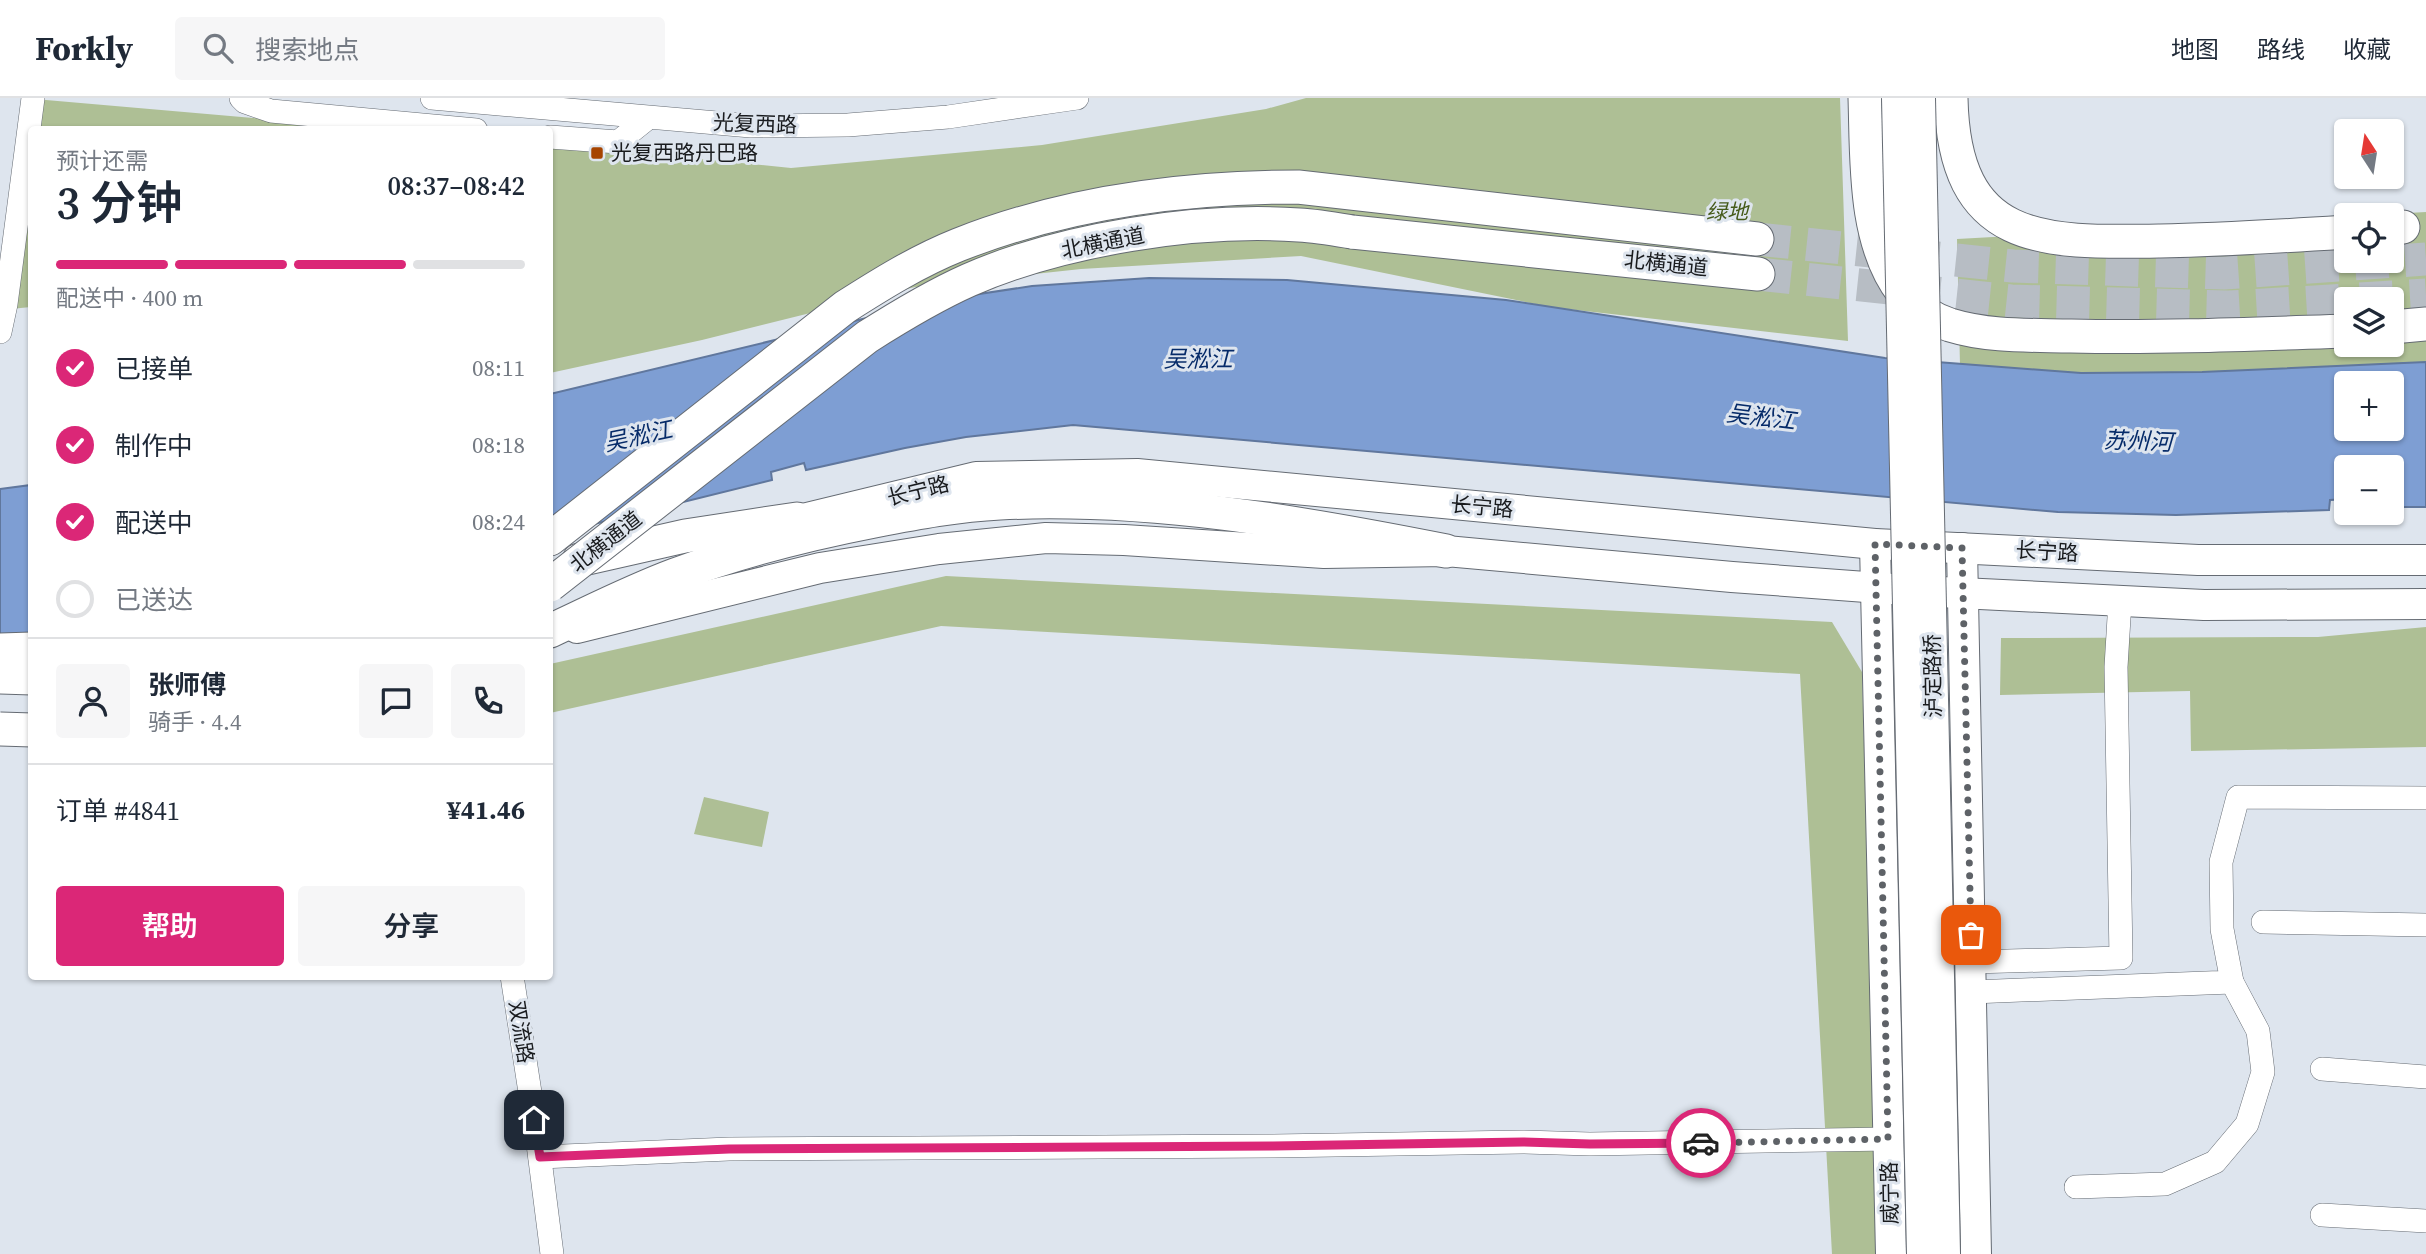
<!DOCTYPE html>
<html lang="zh">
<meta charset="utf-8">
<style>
:root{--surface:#fff;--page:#f6f6f7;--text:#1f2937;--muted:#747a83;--line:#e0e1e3;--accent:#db2777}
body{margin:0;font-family:"Source Serif 4","Noto Sans SC",serif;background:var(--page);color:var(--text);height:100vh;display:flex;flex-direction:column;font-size:26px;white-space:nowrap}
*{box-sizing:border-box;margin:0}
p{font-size:23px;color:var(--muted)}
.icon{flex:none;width:38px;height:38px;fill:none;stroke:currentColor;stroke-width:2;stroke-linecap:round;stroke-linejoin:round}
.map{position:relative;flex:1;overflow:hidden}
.drawer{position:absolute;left:28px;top:28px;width:525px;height:854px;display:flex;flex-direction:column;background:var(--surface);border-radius:7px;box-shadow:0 2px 5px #0004}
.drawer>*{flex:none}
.needle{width:46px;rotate:348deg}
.fabs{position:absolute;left:2334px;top:21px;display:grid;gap:14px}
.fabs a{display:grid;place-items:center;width:70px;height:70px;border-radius:7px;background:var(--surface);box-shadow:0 2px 5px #0004;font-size:35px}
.pin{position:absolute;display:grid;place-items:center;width:60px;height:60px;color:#fff;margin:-30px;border-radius:14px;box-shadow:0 4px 10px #0006}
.courier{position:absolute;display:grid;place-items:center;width:70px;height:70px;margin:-35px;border:5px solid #db2777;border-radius:50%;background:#fff;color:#222;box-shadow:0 2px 9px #0007}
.headline em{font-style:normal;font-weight:600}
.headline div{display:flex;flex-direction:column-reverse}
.headline{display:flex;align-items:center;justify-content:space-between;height:119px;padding:0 28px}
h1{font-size:46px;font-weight:600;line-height:52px}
.bar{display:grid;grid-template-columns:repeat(4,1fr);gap:10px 7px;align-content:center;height:84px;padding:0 28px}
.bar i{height:9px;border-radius:5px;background:var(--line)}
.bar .selected{background:var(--accent)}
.bar p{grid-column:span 4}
.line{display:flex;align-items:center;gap:18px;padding:0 28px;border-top:2px solid var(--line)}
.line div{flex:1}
.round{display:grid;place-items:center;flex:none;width:74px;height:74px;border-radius:7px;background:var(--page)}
ol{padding:0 28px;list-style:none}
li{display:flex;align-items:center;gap:21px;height:77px}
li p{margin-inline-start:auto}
li .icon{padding:7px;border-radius:50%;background:var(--accent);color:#fff;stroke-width:4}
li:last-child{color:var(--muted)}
li i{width:38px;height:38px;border:4px solid var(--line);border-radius:50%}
.action{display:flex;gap:14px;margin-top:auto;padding:14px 28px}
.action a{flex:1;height:80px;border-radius:7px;background:var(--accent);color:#fff;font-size:28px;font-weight:600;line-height:80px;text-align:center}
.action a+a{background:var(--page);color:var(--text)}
header{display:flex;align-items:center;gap:42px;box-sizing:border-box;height:98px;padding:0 35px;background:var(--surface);border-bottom:2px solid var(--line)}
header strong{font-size:33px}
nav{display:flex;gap:38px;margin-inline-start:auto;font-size:24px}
.search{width:490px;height:63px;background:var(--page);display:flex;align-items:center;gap:18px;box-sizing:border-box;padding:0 24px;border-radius:7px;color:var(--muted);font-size:26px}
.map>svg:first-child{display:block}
.green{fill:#aebf95;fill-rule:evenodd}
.water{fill:#7e9ed3;stroke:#60779d;stroke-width:2;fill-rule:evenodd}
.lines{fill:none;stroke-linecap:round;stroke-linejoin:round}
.highway-tunnel{stroke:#b7bdc4;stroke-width:33;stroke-dasharray:33 17;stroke-linecap:butt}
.minor-casing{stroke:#656b73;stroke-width:24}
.major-casing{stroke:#656b73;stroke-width:32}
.highway-casing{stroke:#656b73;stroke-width:35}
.minor{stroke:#fff;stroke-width:23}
.major{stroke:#fff;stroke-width:30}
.highway{stroke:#fff;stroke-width:33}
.major-bridge-casing{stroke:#656b73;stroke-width:32;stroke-linecap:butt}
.highway-bridge-casing{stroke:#656b73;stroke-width:35;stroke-linecap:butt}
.major-bridge{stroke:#fff;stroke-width:30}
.highway-bridge{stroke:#fff;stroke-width:33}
.done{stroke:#5e6267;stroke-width:7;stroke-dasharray:0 12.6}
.route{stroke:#db2777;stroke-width:9}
.poi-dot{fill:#a64400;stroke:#dee5ee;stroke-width:2.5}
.labels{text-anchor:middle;stroke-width:6;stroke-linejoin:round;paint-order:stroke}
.street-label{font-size:21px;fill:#191b1e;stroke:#dee5ee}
.poi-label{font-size:21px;fill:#191b1e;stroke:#dee5ee;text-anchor:start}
.park-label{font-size:21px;font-style:italic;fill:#455a19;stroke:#dee5ee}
.water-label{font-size:23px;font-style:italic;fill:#062b69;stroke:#dee5ee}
</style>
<header>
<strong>Forkly</strong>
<div class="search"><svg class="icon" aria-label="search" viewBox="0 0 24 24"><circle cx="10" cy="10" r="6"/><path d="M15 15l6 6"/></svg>搜索地点</div>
<nav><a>地图</a><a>路线</a><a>收藏</a></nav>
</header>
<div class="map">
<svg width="2426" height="1156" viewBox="0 0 2426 1156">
<rect width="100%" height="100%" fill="#dee5ee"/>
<g class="green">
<path d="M 23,0 L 379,31 L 32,32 L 31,209 L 0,212 Z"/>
<path d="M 1306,0 L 1840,0 L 1848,243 L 1550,209 L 1301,158 L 1081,171 L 915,189 L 702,242 L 550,275 L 550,46 L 791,70 L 1042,47 L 1266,11 Z"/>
<path d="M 2426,114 L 2426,264 L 2202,274 L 2081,275 L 1960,267 L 1957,141 L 2347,119 L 2347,163 L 2392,163 L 2392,117 L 2371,117 ZM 2347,201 L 2392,201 L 2392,247 L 2347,247 Z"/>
<path d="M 946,478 L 1832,524 L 1862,574 L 1878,1156 L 1832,1156 L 1800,576 L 941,528 L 550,615 L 550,566 Z"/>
<path d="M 2426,529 L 2426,649 L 2191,653 L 2190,593 L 2000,597 L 2001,540 L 2318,539 Z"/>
<path d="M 704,699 L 769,714 L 762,749 L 694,736 Z"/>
</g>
<g class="water">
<path d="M 1149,180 L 1287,182 L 1506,202 L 1885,260 L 2081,275 L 2202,274 L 2426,264 L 2426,409 L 2392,409 L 2392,369 L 2347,369 L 2347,401 L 2330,402 L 2329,412 L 2176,417 L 2058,414 L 1073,327 L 966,339 L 905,350 L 806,372 L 804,365 L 771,374 L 772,382 L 550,437 L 550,296 L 946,201 L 1032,188 ZM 2347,285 L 2392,285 L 2392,331 L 2347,331 Z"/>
<path d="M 31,387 L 32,543 L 0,543 L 0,391 Z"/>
</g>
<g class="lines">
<g class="highway-tunnel">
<path d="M 1757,141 L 2013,168 L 2224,175 L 2426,161"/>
<path d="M 1758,176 L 2011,203 L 2229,209 L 2347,202"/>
<path d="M 2360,201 L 2426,197"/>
</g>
<defs>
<g id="minor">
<path d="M 241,0 L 245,4 L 271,13 L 476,32"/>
<path d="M 432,0 L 751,28 L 848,27 L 948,19 L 1077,0"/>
<path d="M 550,39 L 618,44 L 648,20"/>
<path d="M 0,234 L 6,206 L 33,0"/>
<path d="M 2263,824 L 2426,827"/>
<path d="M 1972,864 L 2121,860 L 2116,569 L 2120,503"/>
<path d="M 512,878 L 538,1046 L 552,1156"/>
<path d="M 1972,894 L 2232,884 L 2222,831 L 2221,764 L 2238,699 L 2426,700"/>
<path d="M 2322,971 L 2426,979"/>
<path d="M 540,1059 L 729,1051 L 1273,1048 L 1523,1044 L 1590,1046 L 1889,1041"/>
<path d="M 2076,1089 L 2165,1086 L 2215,1064 L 2247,1026 L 2263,974 L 2258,933 L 2232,884"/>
<path d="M 2322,1117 L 2426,1123"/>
</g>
<g id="major">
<path d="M 774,428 L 976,379 L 1137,376 L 1875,446 L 2198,462 L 2426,462"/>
<path d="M 1875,446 L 1891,1156"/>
<path d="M 1962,450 L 1976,1156"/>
<path d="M 577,530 L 820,470 L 939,451 L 1046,440 L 1124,442 L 1324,455 L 1446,453 L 1732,479 L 1920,493 L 2204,507 L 2426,506"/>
</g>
<g id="highway">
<path d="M 1865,0 C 1867,61 1863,144 1903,195 C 1915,210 1932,221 1950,227 C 1989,239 2031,237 2071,238 C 2163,240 2255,236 2347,233"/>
<path d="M 1951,0 C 1954,147 2041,145 2160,143 C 2222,142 2284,138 2347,134"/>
<path d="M 2392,130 L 2403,129"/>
<path d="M 1352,134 L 1758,176"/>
<path d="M 2392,229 L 2426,226"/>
<path d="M 550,441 L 845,209 C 881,186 918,163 958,147 C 1067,104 1182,89 1298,89 L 1757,141"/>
<path d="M 579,462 L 685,438 L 797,421"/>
<path d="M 550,533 C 591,514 632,493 675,477 C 740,453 807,436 874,423 C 916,415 958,407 1000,405 C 1150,398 1300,424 1446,453"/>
<path d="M 0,552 L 32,551"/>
<path d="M 0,579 L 32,580"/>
</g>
</defs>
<use href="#minor" class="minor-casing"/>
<use href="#major" class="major-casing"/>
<use href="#highway" class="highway-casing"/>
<use href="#minor" class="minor"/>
<use href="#major" class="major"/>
<use href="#highway" class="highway"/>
<defs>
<g id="major-bridge">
<path d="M 1897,0 L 1922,1156"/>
<path d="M 1920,0 L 1945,1156"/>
</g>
<g id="highway-bridge">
<path d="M 550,487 L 867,239 C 900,218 933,198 969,182 C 1063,141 1197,120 1299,127 C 1317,128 1334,131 1352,134"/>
<path d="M 0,631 L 32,632"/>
</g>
</defs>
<use href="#major-bridge" class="major-bridge-casing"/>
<use href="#highway-bridge" class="highway-bridge-casing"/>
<use href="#major-bridge" class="major-bridge"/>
<use href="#highway-bridge" class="highway-bridge"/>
</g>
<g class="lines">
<path class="done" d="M 1701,1045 L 1888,1041 L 1875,446 L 1962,450 L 1971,837"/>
<path class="route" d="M 534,1022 L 540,1059 L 729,1051 L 1273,1048 L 1523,1044 L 1590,1046 L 1701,1045"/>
</g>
<rect class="poi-dot" x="590" y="48" width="14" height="14" rx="3.5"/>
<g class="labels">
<g class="street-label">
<text transform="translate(755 26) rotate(2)" y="7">光复西路</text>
<text transform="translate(1103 145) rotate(-11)" y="7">北横通道</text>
<text transform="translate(1666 166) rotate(6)" y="7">北横通道</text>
<text transform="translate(918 393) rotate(-14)" y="7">长宁路</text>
<text transform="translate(1482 409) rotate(5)" y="7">长宁路</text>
<text transform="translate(606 444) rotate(-38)" y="7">北横通道</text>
<text transform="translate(2047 454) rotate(3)" y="7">长宁路</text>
<text transform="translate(1933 578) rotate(-91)" y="7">泸定路桥</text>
<text transform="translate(521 934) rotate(81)" y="7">双流路</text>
<text transform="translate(1890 1095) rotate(-91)" y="7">威宁路</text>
</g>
<g class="poi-label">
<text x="611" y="62">光复西路丹巴路</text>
</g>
<g class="park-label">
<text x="1727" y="121">绿地</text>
</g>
<g class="water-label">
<text x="1198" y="269">吴淞江</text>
<text transform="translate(1761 319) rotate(7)" y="8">吴淞江</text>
<text transform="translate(638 338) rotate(-12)" y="8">吴淞江</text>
<text transform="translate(2138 343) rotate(2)" y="8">苏州河</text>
</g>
</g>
</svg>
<div class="fabs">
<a><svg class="needle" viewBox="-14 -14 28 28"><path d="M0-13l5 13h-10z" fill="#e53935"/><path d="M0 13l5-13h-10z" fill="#747a83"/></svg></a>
<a><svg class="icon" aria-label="locate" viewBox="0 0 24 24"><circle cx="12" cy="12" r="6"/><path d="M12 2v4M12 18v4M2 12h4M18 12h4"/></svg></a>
<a><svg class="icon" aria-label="layers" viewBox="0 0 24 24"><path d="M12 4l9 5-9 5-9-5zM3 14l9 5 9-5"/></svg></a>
<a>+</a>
<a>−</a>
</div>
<div class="pin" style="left:1971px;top:837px;background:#ea580c"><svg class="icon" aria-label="bag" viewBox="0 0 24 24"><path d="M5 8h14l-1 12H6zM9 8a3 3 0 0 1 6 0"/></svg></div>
<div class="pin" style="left:534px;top:1022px;background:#1f2937"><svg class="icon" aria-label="home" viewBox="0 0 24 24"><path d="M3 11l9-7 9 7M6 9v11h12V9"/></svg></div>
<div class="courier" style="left:1701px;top:1045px"><svg class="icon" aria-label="car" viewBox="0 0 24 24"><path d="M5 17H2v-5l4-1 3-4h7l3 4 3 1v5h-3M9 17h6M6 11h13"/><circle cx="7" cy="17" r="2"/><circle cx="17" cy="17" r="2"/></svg></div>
<section class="drawer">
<div class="headline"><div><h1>3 分钟</h1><p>预计还需</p></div><em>08:37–08:42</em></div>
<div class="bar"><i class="selected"></i><i class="selected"></i><i class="selected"></i><i></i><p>配送中 · 400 m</p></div>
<ol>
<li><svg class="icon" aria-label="check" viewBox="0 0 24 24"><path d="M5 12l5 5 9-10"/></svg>已接单<p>08:11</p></li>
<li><svg class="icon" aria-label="check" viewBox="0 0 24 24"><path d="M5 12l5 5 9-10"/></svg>制作中<p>08:18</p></li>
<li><svg class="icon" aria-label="check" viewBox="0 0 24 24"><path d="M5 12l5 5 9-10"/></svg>配送中<p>08:24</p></li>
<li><i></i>已送达</li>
</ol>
<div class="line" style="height:126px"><a class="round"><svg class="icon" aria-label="person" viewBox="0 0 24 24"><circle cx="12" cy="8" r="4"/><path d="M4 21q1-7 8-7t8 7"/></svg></a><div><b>张师傅</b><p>骑手 · 4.4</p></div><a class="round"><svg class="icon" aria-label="chat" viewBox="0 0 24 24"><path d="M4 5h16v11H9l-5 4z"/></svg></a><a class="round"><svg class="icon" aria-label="phone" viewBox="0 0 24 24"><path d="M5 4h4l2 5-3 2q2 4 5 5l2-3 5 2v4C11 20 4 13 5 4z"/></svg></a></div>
<div class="line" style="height:91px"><div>订单 #4841</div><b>¥41.46</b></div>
<div class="action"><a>帮助</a><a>分享</a></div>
</section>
</div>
